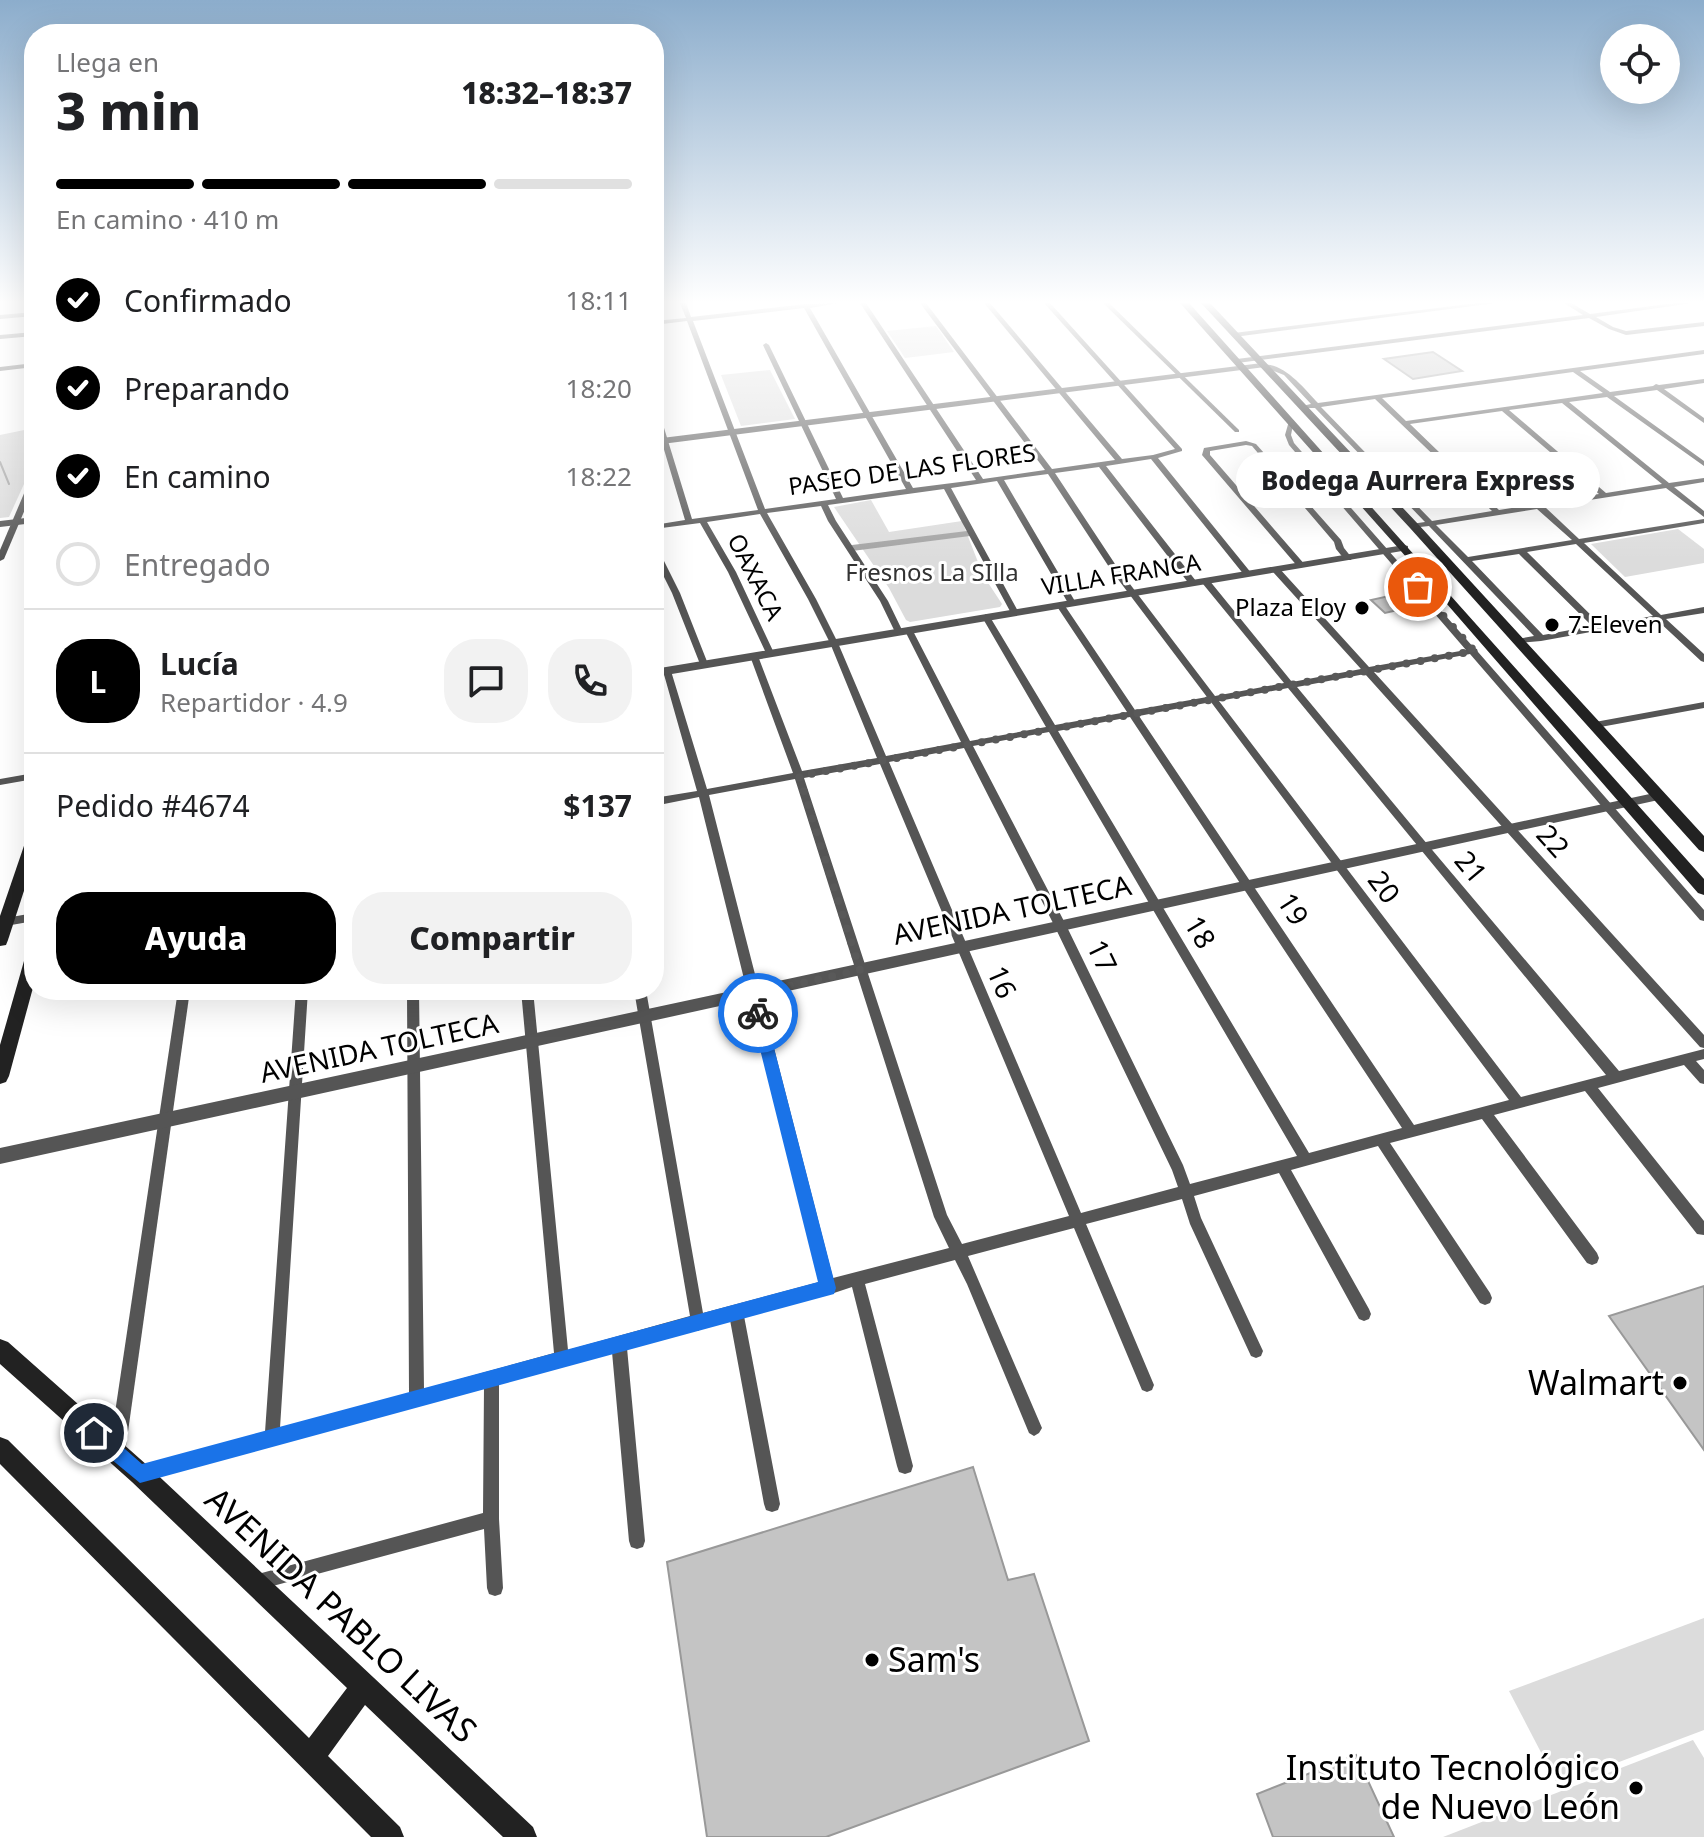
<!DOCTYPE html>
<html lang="es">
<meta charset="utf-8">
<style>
:root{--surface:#fff;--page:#f2f2f2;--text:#202124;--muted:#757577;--line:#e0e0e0;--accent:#000}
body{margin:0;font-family:"Noto Sans",sans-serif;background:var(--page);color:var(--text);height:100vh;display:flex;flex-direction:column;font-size:30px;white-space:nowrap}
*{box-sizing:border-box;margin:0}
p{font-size:26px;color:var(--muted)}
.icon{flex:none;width:44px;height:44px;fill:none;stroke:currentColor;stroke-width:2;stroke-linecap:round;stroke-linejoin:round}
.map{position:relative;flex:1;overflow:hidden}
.panel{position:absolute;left:24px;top:24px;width:640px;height:976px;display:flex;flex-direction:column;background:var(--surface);border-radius:32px;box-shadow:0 8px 32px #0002}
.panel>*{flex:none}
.fabs{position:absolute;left:1600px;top:24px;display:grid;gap:16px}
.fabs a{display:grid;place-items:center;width:80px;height:80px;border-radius:50%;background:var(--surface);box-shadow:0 8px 32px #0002;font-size:40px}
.pin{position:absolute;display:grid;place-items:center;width:68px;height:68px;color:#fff;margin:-34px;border:4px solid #fff;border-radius:50%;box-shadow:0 2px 8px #0007}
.courier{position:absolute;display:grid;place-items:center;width:80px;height:80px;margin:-40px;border:6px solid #1a73e8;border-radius:50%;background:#fff;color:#222;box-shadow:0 2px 10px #0007}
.bubble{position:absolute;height:56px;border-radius:28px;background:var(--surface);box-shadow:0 8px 32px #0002;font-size:26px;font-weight:800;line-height:56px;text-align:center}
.summary em{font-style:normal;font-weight:800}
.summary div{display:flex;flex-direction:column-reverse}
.summary{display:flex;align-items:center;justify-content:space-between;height:136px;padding:0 32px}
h1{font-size:52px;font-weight:800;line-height:60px}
.bar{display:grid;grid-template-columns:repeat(4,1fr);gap:12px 8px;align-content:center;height:96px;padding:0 32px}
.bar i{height:10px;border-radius:6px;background:var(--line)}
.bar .selected{background:var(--accent)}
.bar p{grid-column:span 4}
.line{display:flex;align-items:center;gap:20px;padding:0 32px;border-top:2px solid var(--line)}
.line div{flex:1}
.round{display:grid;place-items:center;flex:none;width:84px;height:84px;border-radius:32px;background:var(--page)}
ol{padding:0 32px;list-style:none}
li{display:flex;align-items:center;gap:24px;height:88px}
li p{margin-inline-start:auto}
li .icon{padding:8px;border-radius:50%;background:var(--accent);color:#fff;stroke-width:4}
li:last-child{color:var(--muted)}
li i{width:44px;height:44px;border:4px solid var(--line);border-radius:50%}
.primary-button{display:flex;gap:16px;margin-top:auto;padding:16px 32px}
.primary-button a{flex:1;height:92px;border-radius:32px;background:var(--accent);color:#fff;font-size:32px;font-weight:800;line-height:92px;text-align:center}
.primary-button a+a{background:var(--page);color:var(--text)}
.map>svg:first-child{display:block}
.green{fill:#dcdcdc}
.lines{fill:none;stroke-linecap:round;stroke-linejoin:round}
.stream{stroke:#a3a3a3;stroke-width:2}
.canal{fill:#a3a3a3;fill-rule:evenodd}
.building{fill:#c4c4c4;stroke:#999;stroke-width:2}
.minor{fill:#555;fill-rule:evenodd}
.tertiary{fill:#555;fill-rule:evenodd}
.secondary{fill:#222;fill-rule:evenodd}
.route{fill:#1a73e8}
.done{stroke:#595959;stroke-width:8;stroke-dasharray:0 14.4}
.poi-dot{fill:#000;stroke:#fff;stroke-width:3}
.labels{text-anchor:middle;stroke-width:6;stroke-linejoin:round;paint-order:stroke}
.far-street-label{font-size:24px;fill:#000;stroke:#fff}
.far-park-label{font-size:24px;fill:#333;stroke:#fff}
.far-poi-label{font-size:24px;fill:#000;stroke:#fff;text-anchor:end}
.street-label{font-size:28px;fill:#000;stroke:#fff}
.near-poi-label{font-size:34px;fill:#000;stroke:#fff;text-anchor:end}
.near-street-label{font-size:34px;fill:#000;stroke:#fff}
</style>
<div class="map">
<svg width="1704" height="1837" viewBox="0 0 1704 1837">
<rect width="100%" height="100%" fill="#fff"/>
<g class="green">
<path d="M 936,326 L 954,352 L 905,358 L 887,331 Z"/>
<path d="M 770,370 L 795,419 L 741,426 L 721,375 Z"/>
<path d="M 34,428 L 34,462 L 9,517 L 0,518 L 0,435 Z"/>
<path d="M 1281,482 L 1301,503 L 1258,506 L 1241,485 Z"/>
<path d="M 871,500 L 889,532 L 962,521 L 983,575 L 1002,604 L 1000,607 L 910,622 L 906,620 L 889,588 L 834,507 Z"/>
<path d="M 1678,529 L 1704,549 L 1704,563 L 1625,577 L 1591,544 Z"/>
<path d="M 1704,1618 L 1704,1730 L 1558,1785 L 1509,1691 Z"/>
<path d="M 1693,1740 L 1704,1758 L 1704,1837 L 1443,1837 Z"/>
</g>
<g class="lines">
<path class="stream" d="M 0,462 L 9,484"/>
<path class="canal" d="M 967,531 L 972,534 L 970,536 L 852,551 L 847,548 L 852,545 Z"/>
</g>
<g class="building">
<path d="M 1433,352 L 1462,371 L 1413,379 L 1384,359 Z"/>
<path d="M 1407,592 L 1420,605 L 1385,613 L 1371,600 Z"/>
<path d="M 1704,1286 L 1704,1450 L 1609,1316 Z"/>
<path d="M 973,1467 L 1008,1580 L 1034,1574 L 1089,1741 L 826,1837 L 707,1837 L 667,1562 Z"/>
<path d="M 1356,1755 L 1394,1837 L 1273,1837 L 1257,1794 Z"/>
</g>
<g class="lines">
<g class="minor">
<path d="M 680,303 L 686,303 L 691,317 L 806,304 L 838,303 L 810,308 L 913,488 L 976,480 L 860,303 L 866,303 L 983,479 L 1045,470 L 920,303 L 926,303 L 1052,469 L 1115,460 L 984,303 L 990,303 L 1122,459 L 1153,455 L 1175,449 L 1044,303 L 1050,303 L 1182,449 L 1182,451 L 1158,458 L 1252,574 L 1251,576 L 1245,576 L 1151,459 L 1106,466 L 1196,581 L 1196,585 L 1190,585 L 1099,467 L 1055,473 L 1117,567 L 1215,696 L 1284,683 L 1203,584 L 1202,582 L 1206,580 L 1209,580 L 1292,682 L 1361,669 L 1273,572 L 1273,568 L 1279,568 L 1369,667 L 1466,650 L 1289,445 L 1285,435 L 1289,421 L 1294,420 L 1291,435 L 1294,443 L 1474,648 L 1477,649 L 1478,652 L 1704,910 L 1704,921 L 1700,920 L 1470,654 L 1374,672 L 1704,1035 L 1704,1048 L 1700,1047 L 1365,674 L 1297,687 L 1428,845 L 1619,1071 L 1704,1049 L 1704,1059 L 1696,1061 L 1704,1070 L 1704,1084 L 1700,1083 L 1684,1065 L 1598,1088 L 1704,1221 L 1704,1235 L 1697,1234 L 1585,1091 L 1494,1115 L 1597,1253 L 1599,1258 L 1597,1263 L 1592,1265 L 1587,1263 L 1482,1119 L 1390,1143 L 1490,1293 L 1492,1298 L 1490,1303 L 1485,1305 L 1480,1303 L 1378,1146 L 1291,1170 L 1369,1309 L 1371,1314 L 1369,1319 L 1364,1321 L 1359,1319 L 1279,1173 L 1194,1196 L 1201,1218 L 1263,1351 L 1261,1356 L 1256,1358 L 1251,1356 L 1190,1224 L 1182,1199 L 1086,1224 L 1154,1385 L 1152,1390 L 1147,1392 L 1142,1390 L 1074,1228 L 968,1256 L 1042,1428 L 1039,1433 L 1034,1436 L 1029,1433 L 967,1284 L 955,1260 L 865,1284 L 913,1466 L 911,1472 L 905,1474 L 899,1472 L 897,1466 L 852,1287 L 828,1295 L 826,1294 L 744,1316 L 780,1504 L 778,1510 L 772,1512 L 766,1510 L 764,1504 L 730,1320 L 704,1327 L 698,1331 L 694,1330 L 627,1348 L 645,1541 L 643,1547 L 637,1549 L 631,1547 L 629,1541 L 612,1352 L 499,1383 L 499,1519 L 503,1588 L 501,1594 L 495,1596 L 489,1594 L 487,1588 L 484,1529 L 258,1590 L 252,1588 L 250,1582 L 252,1576 L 258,1574 L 483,1513 L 484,1387 L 140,1482 L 134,1480 L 132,1474 L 134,1468 L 140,1466 L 265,1432 L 296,990 L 308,990 L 280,1428 L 409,1393 L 407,990 L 419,990 L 424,1389 L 554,1353 L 521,990 L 533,990 L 568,1350 L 690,1316 L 634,990 L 646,990 L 703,1313 L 819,1282 L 699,797 L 654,806 L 654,798 L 697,791 L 663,671 L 667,668 L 671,671 L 707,789 L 793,773 L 750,656 L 754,653 L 758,656 L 802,771 L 877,758 L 830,643 L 808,599 L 760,514 L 707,522 L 736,572 L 774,653 L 770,656 L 766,653 L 728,572 L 700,523 L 654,529 L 654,525 L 685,520 L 654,416 L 654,403 L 657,405 L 692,519 L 758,510 L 687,321 L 654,325 L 654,321 L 686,318 ZM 804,308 L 906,489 L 843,498 L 769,345 L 766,343 L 763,345 L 836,499 L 765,509 L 693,321 ZM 1048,474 L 1111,570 L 1207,697 L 1135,710 L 1063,603 L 1060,602 L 1056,605 L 1127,712 L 1055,725 L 990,617 L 986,614 L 982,617 L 1046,727 L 970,741 L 913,631 L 909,628 L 905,631 L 961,742 L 886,756 L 838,643 L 816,599 L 767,513 L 821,506 L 828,521 L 880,601 L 895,632 L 899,635 L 903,632 L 888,601 L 836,521 L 828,505 L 944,489 L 1011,613 L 1015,616 L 1019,613 L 951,488 L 997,481 L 1068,603 L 1072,605 L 1076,603 L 1004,480 ZM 1288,688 L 1606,1075 L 1521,1097 L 1219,701 ZM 1211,702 L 1509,1100 L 1414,1125 L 1139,716 ZM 1130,717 L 1402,1128 L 1309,1153 L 1058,731 ZM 1049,732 L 1297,1156 L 1190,1184 L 1183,1165 L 1066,925 L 973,746 ZM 964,748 L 1054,925 L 1172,1170 L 1178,1187 L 1081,1213 L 889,762 ZM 880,764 L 1069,1216 L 962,1244 L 947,1215 L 804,778 ZM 795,779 L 934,1217 L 949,1248 L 833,1278 L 709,795 Z"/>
<path d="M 1103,303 L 1109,303 L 1239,430 L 1239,432 L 1235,432 Z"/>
<path d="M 1478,303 L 1496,303 L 1234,337 L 1231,335 L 1234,333 Z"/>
<path d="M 1564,303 L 1571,303 L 1590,314 L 1675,303 L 1692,303 L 1596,317 L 1613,327 L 1626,331 L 1704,322 L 1704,326 L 1626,335 L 1609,329 L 1589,318 L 1237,363 L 1234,361 L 1237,359 L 1583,315 Z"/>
<path d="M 34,312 L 34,316 L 0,319 L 0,315 Z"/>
<path d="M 34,332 L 34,336 L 0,339 L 0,335 Z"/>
<path d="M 1704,350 L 1704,354 L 1580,371 L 1610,392 L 1653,386 L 1656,384 L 1659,385 L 1704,379 L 1704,383 L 1664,389 L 1704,418 L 1704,423 L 1657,390 L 1614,396 L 1704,461 L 1704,466 L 1607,397 L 1569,402 L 1669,483 L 1704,478 L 1704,482 L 1674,487 L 1704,511 L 1704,517 L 1666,488 L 1545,507 L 1579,539 L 1704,519 L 1704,523 L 1584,543 L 1661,615 L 1704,607 L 1704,613 L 1666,619 L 1704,654 L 1704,662 L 1701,661 L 1657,620 L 1541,641 L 1517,643 L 1517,639 L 1534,636 L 1429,526 L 1411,528 L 1411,524 L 1425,522 L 1315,408 L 1302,408 L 1302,406 L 1311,404 L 1284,375 L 1259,365 C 1282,360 1303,387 1318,403 ZM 1573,372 L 1603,393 L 1406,421 L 1382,398 ZM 1375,399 L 1492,511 L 1432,521 L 1321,407 ZM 1562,403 L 1662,484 L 1606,493 L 1509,410 ZM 1502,411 L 1599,494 L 1499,510 L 1410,424 ZM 1537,509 L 1572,540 L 1468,557 L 1436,525 ZM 1576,544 L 1653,616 L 1601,625 L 1527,552 ZM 1519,554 L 1592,626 L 1543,635 L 1472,561 Z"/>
<path d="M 34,363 L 34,367 L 0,371 L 0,367 Z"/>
<path d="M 1246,441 L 1256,444 L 1341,540 L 1344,548 L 1352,558 L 1351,560 L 1345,560 L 1336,549 L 1334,542 L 1252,446 L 1246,445 L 1210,451 L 1210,455 L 1306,566 L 1299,568 L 1202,455 L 1204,448 Z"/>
<path d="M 31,477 L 34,477 L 34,488 L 4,559 L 0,561 L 0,550 Z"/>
<path d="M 654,547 L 658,549 L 680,593 L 708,664 L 707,666 L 701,666 L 700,664 L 672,593 L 654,557 Z"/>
<path d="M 1704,702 L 1704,708 L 1595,728 L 1590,725 L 1595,722 Z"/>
<path d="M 34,773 L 34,779 L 0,785 L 0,779 Z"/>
<path d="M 34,913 L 34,921 L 0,927 L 0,919 Z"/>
<path d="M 178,990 L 190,990 L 125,1453 L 122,1458 L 117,1461 L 112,1458 L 109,1453 Z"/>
</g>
<g class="tertiary">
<path d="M 1262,363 L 1266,365 L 1265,367 L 654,445 L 654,439 Z"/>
<path d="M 34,517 L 34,523 L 0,527 L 0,521 Z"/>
<path d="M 1404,545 L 1408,546 L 1408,550 L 654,677 L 654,669 Z"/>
<path d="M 1659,792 L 1663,793 L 1665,796 L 1663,799 L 0,1164 L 0,1148 Z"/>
</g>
<g class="secondary">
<path d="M 1180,303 L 1189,303 L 1704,879 L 1704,895 L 1698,893 L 1400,550 Z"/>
<path d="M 1201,303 L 1210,303 L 1418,524 L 1704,836 L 1704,852 L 1699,850 L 1410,528 Z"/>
<path d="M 34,832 L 34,860 L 8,940 L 6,945 L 0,946 L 0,916 L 27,837 Z"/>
<path d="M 34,947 L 34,984 L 9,1076 L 6,1082 L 0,1084 L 0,1045 L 26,954 L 28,949 Z"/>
<path d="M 0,1339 L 8,1342 L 148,1466 L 533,1827 L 537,1837 L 503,1837 L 365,1705 L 328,1756 L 400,1827 L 404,1837 L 371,1837 L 0,1464 L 0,1437 L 8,1440 L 309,1738 L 347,1688 L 132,1482 L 0,1364 Z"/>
</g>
</g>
<linearGradient id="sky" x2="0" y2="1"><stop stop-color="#8cadcc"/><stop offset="0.54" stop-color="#fff"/><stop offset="1" stop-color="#fff" stop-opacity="0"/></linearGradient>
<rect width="1704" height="560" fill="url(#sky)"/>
<path class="route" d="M 758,1007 L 765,1013 L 836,1288 L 834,1294 L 140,1483 L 88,1440 L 85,1433 L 88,1427 L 94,1424 L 100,1427 L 142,1464 L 818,1282 L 751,1013 Z"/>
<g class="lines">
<path class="done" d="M 758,1013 L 753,994 L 860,970 L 799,776 L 1474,651 L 1418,587"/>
</g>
<g class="poi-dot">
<circle cx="1362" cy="608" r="8"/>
<circle cx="1552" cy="625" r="8"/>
<circle cx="1680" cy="1383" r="8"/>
<circle cx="872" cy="1660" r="8"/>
<circle cx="1636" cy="1788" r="8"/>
</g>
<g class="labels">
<g class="far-street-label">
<text transform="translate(912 470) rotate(-8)" y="8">PASEO DE LAS FLORES</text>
<text transform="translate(1121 575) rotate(-9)" y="8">VILLA FRANCA</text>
<text transform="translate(755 577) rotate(63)" y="8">OAXACA</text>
</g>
<g class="far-park-label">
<text x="932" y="581">Fresnos La SIlla</text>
</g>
<g class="far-poi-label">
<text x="1346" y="616">Plaza Eloy</text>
<text x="1568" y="633" text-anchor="start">7-Eleven</text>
</g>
<g class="street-label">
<text transform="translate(1553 841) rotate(48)" y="10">22</text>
<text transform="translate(1471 867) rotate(50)" y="10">21</text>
<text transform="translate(1384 887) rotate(53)" y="10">20</text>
<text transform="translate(1293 909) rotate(57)" y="10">19</text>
<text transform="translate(1012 910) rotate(-12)" y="10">AVENIDA TOLTECA</text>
<text transform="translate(1200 932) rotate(59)" y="10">18</text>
<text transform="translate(1102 956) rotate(64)" y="10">17</text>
<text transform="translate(1002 982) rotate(67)" y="10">16</text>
<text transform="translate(379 1048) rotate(-12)" y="10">AVENIDA TOLTECA</text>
</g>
<g class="near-poi-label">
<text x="1664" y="1395">Walmart</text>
<text x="888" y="1672" text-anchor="start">Sam's</text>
<text x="1620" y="1780">Instituto Tecnológico<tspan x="1620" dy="39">de Nuevo León</tspan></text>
</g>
<g class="near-street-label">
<text transform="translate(341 1615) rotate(43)" y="12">AVENIDA PABLO LIVAS</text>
</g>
</g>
</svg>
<div class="fabs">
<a><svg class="icon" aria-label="locate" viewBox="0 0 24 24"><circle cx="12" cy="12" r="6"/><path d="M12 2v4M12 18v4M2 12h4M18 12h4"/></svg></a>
</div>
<div class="pin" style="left:1418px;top:587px;background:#ea580c"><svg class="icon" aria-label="bag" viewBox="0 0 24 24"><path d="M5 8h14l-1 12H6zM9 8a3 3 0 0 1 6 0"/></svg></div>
<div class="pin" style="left:94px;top:1433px;background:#1f2937"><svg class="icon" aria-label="home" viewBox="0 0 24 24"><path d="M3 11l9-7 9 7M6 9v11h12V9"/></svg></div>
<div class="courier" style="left:758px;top:1013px"><svg class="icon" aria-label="bike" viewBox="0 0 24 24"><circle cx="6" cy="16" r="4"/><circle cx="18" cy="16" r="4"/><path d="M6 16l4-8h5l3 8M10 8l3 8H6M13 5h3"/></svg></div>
<div class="bubble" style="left:1236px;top:452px;width:364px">Bodega Aurrera Express</div>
<section class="panel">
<div class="summary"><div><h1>3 min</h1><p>Llega en</p></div><em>18:32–18:37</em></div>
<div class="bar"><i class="selected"></i><i class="selected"></i><i class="selected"></i><i></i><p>En camino · 410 m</p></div>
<ol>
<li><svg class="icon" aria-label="check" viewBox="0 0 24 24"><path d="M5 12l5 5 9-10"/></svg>Confirmado<p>18:11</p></li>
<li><svg class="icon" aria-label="check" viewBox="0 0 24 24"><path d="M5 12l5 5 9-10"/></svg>Preparando<p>18:20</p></li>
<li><svg class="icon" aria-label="check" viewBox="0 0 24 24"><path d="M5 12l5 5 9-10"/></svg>En camino<p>18:22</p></li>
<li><i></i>Entregado</li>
</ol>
<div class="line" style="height:144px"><b class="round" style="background:var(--accent);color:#fff">L</b><div><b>Lucía</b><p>Repartidor · 4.9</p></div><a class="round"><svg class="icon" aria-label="chat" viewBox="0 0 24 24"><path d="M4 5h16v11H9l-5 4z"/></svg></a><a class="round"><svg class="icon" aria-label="phone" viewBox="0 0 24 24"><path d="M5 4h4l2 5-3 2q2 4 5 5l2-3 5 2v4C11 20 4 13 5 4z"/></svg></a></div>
<div class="line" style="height:104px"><div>Pedido #4674</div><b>$137</b></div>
<div class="primary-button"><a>Ayuda</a><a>Compartir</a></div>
</section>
</div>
